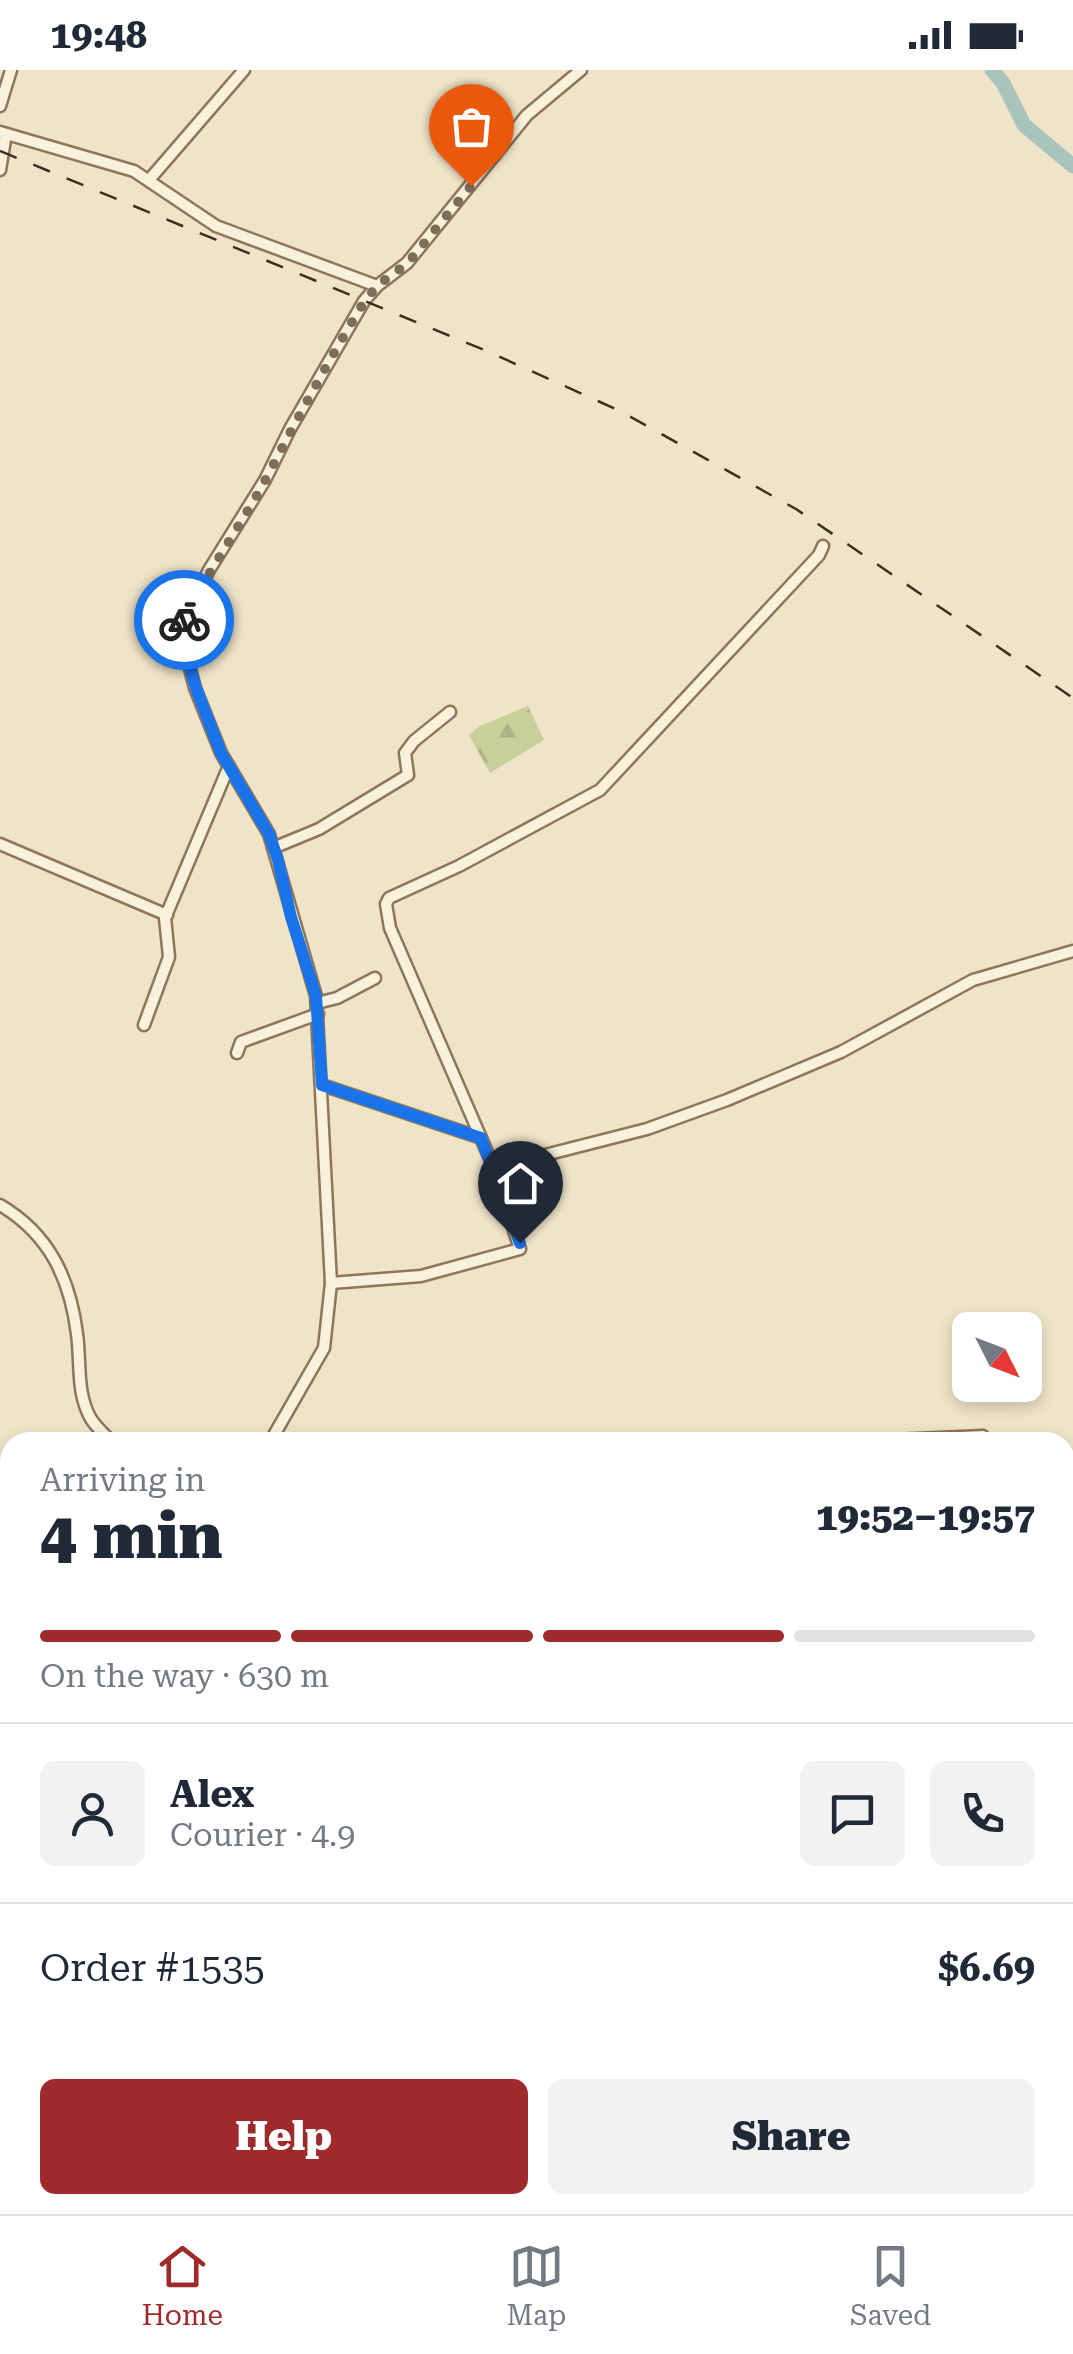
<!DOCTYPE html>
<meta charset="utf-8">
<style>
:root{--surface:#fff;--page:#f2f2f3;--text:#1f2937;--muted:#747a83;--line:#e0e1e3;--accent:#9e2a2b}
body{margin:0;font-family:"Roboto Serif",serif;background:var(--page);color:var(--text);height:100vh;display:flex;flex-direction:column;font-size:38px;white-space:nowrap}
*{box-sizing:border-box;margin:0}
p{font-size:32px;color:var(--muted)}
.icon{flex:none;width:55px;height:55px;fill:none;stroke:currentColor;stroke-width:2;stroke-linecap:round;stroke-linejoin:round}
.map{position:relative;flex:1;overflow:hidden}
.side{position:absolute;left:0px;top:1362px;width:1075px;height:782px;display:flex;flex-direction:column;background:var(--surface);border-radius:30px 30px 0 0;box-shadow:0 5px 15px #0003}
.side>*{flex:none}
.needle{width:65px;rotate:132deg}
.controls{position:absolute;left:952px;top:1242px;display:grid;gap:20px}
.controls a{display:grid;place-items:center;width:90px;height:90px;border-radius:15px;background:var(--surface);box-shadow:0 5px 15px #0003;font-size:50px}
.pin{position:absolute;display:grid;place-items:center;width:85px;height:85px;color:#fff;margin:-102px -42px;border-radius:50% 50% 50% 0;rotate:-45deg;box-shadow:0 0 10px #0007}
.pin .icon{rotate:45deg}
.courier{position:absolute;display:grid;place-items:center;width:100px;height:100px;margin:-50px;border:8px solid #1a73e8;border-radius:50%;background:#fff;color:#222;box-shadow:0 2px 12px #0007}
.headline em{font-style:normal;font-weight:800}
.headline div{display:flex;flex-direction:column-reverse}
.headline{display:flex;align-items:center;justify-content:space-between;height:170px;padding:0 40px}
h1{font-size:65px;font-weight:800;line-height:75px}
.bar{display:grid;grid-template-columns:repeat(4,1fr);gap:15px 10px;align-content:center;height:120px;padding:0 40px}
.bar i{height:12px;border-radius:8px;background:var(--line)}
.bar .selected{background:var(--accent)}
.bar p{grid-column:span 4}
.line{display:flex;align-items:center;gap:25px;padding:0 40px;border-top:2px solid var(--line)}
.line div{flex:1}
.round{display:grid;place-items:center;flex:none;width:105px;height:105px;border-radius:15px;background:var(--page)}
.cta{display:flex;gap:20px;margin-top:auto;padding:20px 40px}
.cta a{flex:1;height:115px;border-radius:15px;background:var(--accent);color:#fff;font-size:40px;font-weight:800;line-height:115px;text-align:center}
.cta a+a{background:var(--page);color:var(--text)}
.status{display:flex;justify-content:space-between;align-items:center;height:70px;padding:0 50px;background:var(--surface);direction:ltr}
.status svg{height:28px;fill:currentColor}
.menu{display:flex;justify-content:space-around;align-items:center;height:140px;border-top:2px solid var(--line);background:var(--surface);font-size:28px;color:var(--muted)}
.menu a{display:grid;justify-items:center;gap:5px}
.menu .selected{color:var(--accent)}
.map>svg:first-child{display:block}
.forest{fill:url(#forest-firs)}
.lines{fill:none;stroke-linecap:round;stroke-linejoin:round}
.river{stroke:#a9c4bc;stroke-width:15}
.minor-casing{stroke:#8d765c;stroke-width:15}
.minor{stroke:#faf1dc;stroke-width:10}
.rail{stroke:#3d2e20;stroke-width:2.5;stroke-dasharray:18 18;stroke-linecap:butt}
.done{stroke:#7c6e5b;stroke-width:10;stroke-dasharray:0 18}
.route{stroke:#1a73e8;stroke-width:12}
</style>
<div class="status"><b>19:48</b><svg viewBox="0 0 49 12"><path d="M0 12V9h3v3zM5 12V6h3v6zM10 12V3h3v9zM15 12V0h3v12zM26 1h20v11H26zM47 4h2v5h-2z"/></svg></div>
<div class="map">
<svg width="1073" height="2144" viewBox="0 0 1073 2144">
<defs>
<pattern id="forest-firs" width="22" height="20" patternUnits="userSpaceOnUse" patternTransform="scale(2.5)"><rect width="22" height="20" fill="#c9cf9b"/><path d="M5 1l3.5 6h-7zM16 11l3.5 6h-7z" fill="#aeb285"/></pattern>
</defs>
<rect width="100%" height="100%" fill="#f0e4c8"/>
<path class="forest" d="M 528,636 L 544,670 L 490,703 L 469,665 L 480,656 Z"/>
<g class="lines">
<path class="river" d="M 992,0 L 1003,13 L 1024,55 L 1073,96"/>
<defs>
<g id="minor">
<path d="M 0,36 L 11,0"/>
<path d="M 0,62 L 134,101 L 216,156 L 377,216"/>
<path d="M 0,100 L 6,64"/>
<path d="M 149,110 L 244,0"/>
<path d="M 0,774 L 167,845"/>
<path d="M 273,778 L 319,759 L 408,705 L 405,683 L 414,671 L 450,642"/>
<path d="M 317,933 L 337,928 L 375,908"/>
<path d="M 144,955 L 169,887 L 165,848 L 229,696"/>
<path d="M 237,983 L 241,972 L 318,944"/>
<path d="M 322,1015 L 481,1068"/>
<path d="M 494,1098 L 647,1059 L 727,1030 L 841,982 L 973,910 L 1073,881"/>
<path d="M 0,1135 C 49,1164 70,1208 77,1264 C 81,1293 76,1323 91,1349 C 96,1357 105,1365 112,1372"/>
<path d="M 331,1213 L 421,1206 L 520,1179 L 494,1098 L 390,858 L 386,834 L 389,828 L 459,796 L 600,720 L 819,485 L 823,476"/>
<path d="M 270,1372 L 324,1278 L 331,1213 L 316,926 L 269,764 L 221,683 L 195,618 L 180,560 L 209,500 L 265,410 L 290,359 L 364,231 L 377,216 L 407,193 L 527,45 L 581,0"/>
<path d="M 848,1372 L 983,1366"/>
<path d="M 0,1492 L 10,1499"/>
<path d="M 0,1742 L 10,1748"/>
<path d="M 0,1833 L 10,1815"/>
<path d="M 1065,1951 L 1073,1950"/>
<path d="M 1065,1995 L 1073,1994"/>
<path d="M 280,2135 L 284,2144"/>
<path d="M 191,2144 L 210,2135"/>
</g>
</defs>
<use href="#minor" class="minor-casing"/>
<use href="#minor" class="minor"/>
<path class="rail" d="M 0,81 L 489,282 L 620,341 L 796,439 L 1073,628"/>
</g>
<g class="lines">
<path class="done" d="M 184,550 C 208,501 240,457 266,409 C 297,349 329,290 364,232 L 377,216 L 408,193 L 471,116"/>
<path class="route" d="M 184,550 L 180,564 L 196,618 L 221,683 L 269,764 L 278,790 L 291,847 L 316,926 L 322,1015 L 481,1068 L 520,1173"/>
</g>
</svg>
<div class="controls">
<a><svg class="needle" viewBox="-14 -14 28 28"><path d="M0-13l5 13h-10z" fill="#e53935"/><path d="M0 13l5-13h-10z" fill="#747a83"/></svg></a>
</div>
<div class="pin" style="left:471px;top:116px;background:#ea580c"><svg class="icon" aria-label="bag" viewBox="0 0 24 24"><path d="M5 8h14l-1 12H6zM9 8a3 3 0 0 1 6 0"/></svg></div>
<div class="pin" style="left:520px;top:1173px;background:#1f2937"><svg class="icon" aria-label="home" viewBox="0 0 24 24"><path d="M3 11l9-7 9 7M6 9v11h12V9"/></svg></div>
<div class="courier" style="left:184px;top:550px"><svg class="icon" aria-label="bike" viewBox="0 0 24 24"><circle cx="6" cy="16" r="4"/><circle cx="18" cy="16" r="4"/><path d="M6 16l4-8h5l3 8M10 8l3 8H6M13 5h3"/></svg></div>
<section class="side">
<div class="headline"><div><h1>4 min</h1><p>Arriving in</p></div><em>19:52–19:57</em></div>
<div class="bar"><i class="selected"></i><i class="selected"></i><i class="selected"></i><i></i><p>On the way · 630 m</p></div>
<div class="line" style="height:180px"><a class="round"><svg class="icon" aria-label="person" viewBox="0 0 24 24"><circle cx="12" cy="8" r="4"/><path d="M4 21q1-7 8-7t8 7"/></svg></a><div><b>Alex</b><p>Courier · 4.9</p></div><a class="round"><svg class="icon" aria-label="chat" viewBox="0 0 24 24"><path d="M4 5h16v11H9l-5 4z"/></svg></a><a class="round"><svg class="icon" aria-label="phone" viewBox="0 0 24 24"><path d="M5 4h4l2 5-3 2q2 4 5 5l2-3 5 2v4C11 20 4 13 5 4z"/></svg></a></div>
<div class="line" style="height:130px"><div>Order #1535</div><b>$6.69</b></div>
<div class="cta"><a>Help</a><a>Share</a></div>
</section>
</div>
<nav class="menu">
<a class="selected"><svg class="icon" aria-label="home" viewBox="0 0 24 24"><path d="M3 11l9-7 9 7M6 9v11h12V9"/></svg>Home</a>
<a><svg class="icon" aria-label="map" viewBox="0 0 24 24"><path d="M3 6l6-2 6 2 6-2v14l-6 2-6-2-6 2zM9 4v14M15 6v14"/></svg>Map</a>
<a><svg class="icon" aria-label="saved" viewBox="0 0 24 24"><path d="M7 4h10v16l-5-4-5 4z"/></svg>Saved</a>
</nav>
